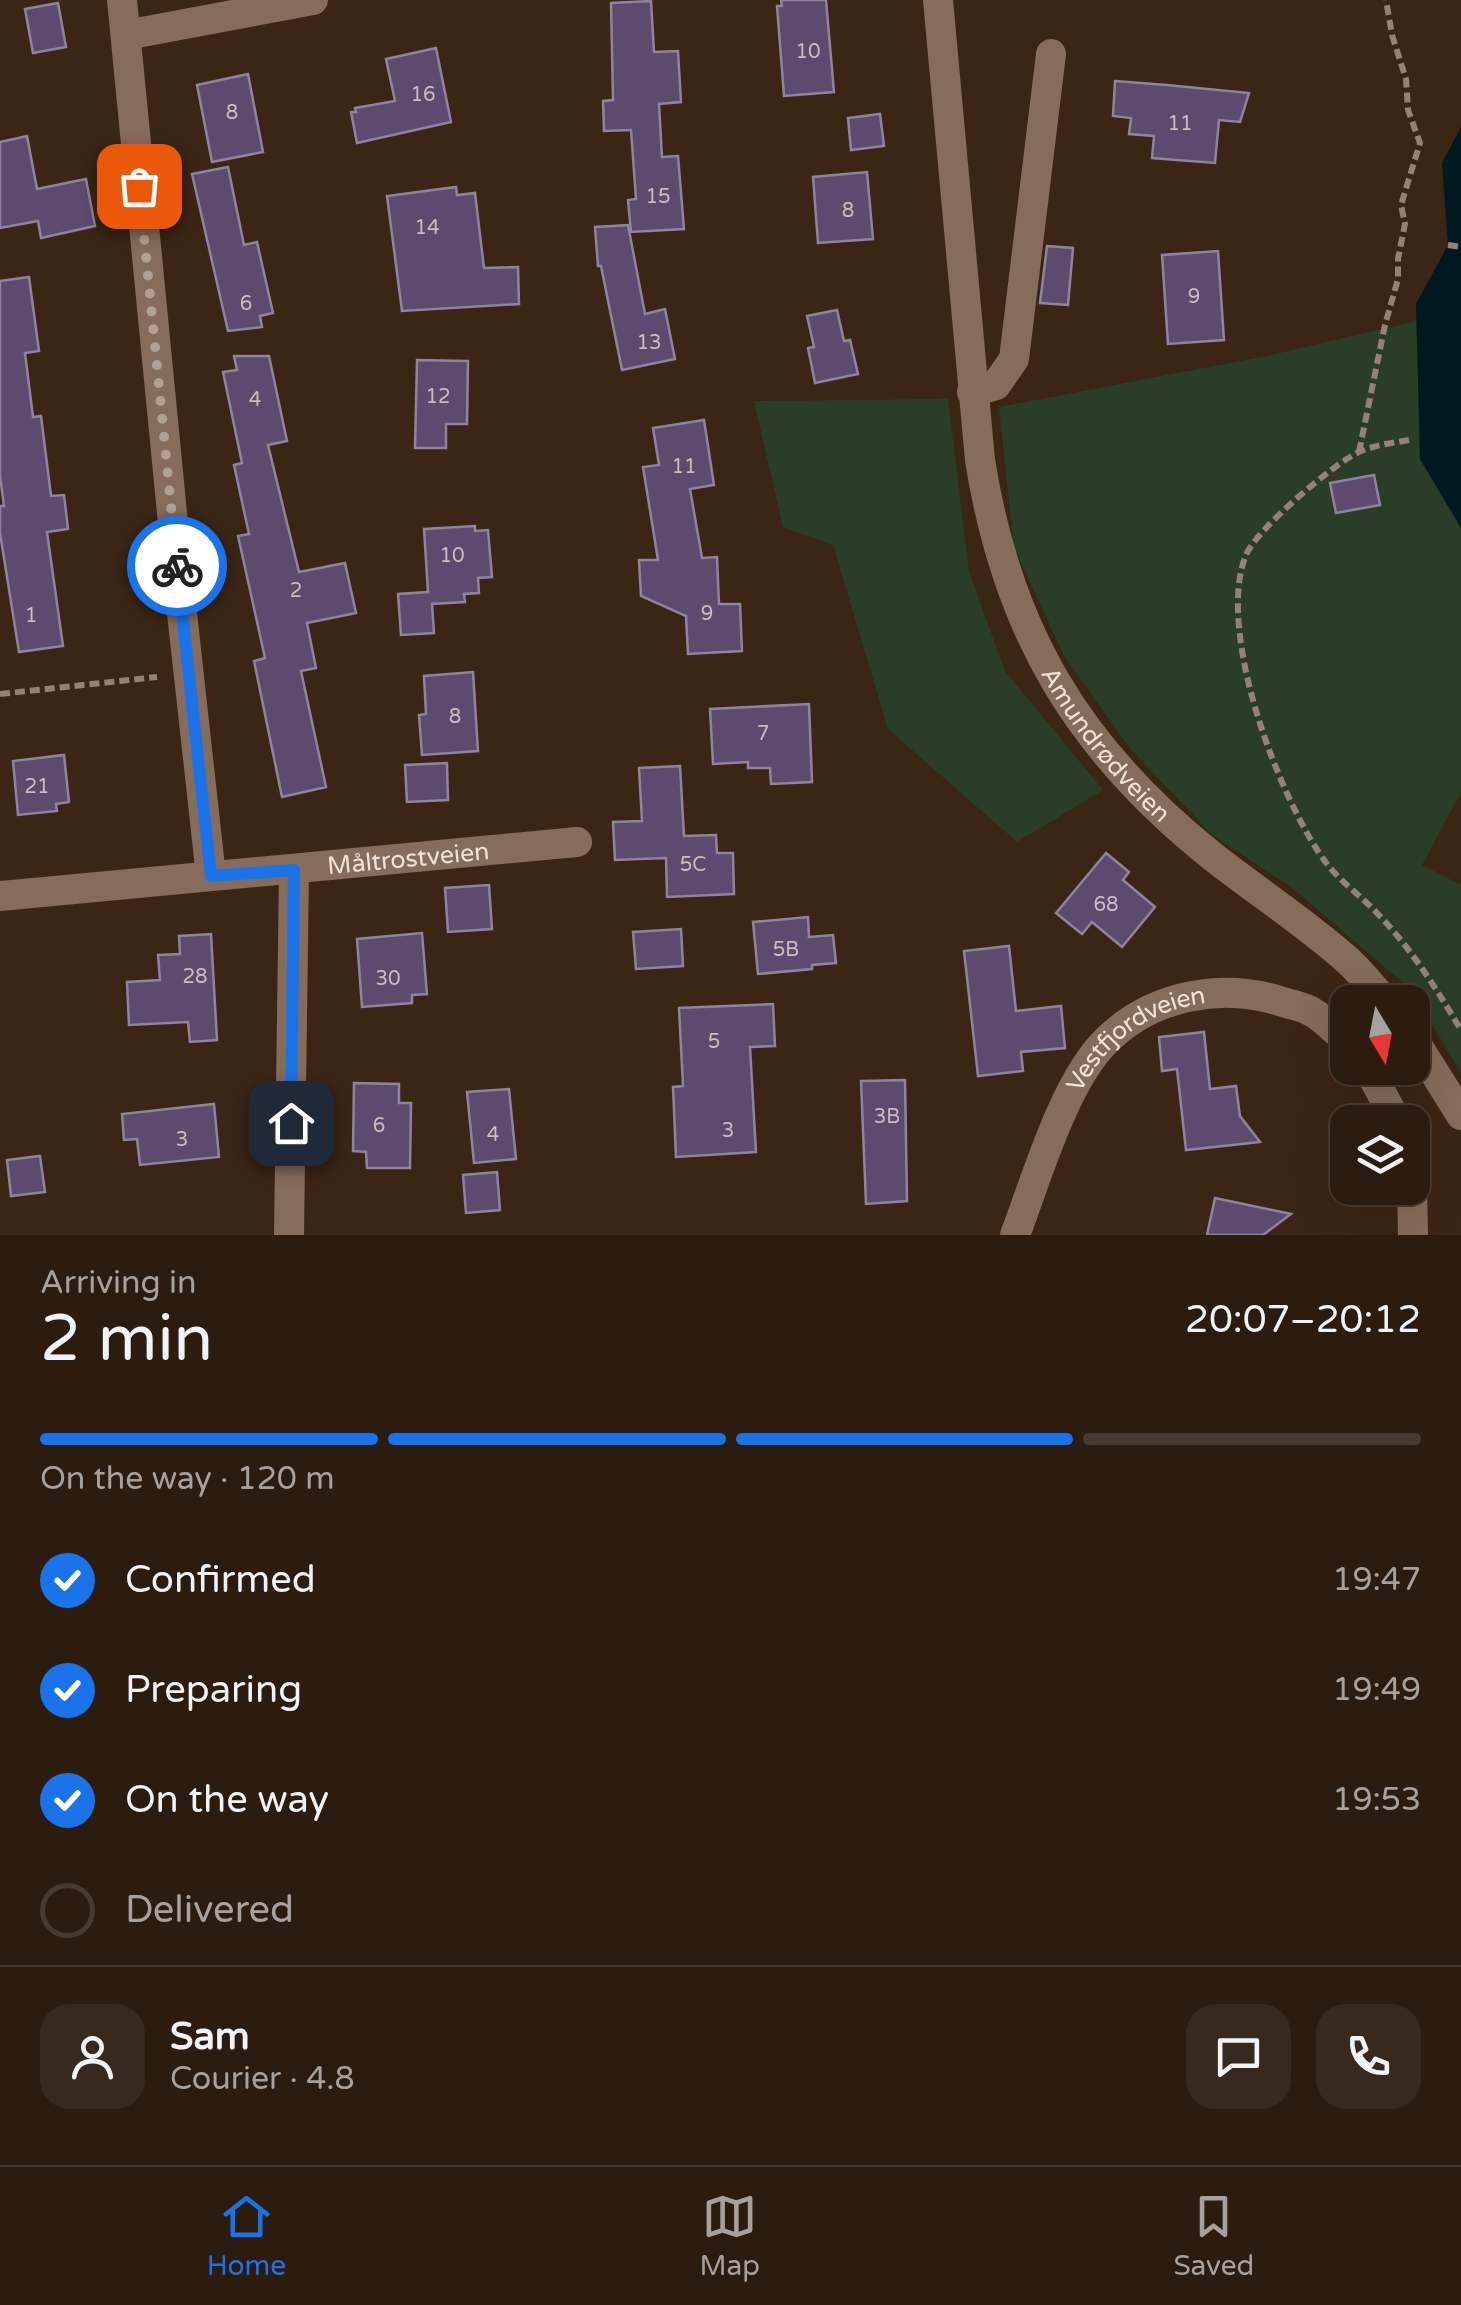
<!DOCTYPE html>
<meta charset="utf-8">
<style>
:root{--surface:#2c1c10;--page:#38291e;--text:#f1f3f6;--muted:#a6a19f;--line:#483a30;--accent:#1a73e8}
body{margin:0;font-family:"Varela Round",sans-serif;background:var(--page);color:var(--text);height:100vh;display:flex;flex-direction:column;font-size:38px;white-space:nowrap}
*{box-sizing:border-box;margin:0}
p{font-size:32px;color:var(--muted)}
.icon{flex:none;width:55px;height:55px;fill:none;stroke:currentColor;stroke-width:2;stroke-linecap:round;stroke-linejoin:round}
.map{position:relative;height:1235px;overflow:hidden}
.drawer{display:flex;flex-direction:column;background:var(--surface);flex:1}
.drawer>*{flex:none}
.needle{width:65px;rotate:170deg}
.tools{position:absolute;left:1330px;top:985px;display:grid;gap:20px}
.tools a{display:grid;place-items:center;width:100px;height:100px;border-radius:20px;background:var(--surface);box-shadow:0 10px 40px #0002,0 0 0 2px var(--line);font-size:50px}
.pin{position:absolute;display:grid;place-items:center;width:85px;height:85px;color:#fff;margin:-42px;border-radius:20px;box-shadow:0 5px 15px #0006}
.courier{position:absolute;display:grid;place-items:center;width:100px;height:100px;margin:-50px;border:8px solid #1a73e8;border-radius:50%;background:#fff;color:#222;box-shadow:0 2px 12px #0007}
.headline em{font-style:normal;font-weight:600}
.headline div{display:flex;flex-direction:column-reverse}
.headline{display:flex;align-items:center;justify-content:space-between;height:170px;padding:0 40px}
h1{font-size:65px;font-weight:600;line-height:75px}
.bar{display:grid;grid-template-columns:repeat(4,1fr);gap:15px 10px;align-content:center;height:120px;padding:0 40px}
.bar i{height:12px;border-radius:8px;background:var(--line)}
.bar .active{background:var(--accent)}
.bar p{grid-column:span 4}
.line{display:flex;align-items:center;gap:25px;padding:0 40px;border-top:2px solid var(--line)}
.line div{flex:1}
.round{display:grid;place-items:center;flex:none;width:105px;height:105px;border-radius:30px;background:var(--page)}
ol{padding:0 40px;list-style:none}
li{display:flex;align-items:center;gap:30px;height:110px}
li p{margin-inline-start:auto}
li .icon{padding:10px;border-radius:50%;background:var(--accent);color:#fff;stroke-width:4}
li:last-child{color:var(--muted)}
li i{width:55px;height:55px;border:5px solid var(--line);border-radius:50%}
.tab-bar{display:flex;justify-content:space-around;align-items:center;height:140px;border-top:2px solid var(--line);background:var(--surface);font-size:28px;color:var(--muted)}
.tab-bar a{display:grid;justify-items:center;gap:5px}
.tab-bar .active{color:var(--accent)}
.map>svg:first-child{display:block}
.green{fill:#2a3e27}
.water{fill:#001920}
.building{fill:#5c4b6f;stroke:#8f839f;stroke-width:2.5}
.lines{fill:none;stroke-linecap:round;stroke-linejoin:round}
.path{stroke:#958275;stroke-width:6;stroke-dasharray:10 5;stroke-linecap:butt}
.street{stroke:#866c5a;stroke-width:30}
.secondary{stroke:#866c5a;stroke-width:30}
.done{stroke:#b1a094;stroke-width:10;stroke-dasharray:0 18}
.route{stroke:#1a73e8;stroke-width:12}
.labels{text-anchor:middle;stroke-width:9;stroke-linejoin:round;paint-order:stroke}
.number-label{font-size:20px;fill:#ccbcbe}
.street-label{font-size:25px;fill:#f1e2d8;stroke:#301c0b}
</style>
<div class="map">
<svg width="1461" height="1235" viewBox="0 0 1461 1235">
<rect width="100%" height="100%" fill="#3b2515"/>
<g class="green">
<path d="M 1417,321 L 1420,459 L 1461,528 L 1461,792 L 1422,865 L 1461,885 L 1461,1073 L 1410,989 L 1291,887 L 1212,835 L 1128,746 L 1063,654 L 1014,547 L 999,407 L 1267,356 Z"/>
<path d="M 948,399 L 969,572 L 1005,671 L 1103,790 L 1017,842 L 888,729 L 833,545 L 783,527 L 754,401 Z"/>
</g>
<path class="water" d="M 1461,127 L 1461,528 L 1420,459 L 1416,304 L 1448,245 L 1442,163 Z"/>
<g class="building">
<path d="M 781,0 L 826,0 L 834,92 L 784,96 L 777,6 L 782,6 Z"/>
<path d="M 651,1 L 654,52 L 678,51 L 681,102 L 659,104 L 662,157 L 678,156 L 684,229 L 631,232 L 628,200 L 636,199 L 631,130 L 604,131 L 603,101 L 613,100 L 611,3 Z"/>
<path d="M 58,3 L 66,47 L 33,53 L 25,9 Z"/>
<path d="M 436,48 L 451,122 L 357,143 L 351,112 L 356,112 L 355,108 L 395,101 L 386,59 Z"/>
<path d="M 248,74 L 263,152 L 212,162 L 197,85 Z"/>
<path d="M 1115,81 L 1167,85 L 1249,93 L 1240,122 L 1219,120 L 1215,163 L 1152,158 L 1154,136 L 1129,134 L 1131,118 L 1113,116 Z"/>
<path d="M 880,114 L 884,146 L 851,150 L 848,118 Z"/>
<path d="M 27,136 L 37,189 L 86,179 L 95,226 L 41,238 L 38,221 L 0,228 L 0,142 Z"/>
<path d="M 228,167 L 244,245 L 257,242 L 273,313 L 260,316 L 262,327 L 228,331 L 192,174 Z"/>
<path d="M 867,172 L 873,239 L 818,243 L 813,177 Z"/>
<path d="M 456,187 L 457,195 L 475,193 L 484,268 L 518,267 L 519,304 L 402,311 L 387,196 Z"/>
<path d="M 628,225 L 645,314 L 665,309 L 675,359 L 622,370 L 601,266 L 598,266 L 595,227 Z"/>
<path d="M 1047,246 L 1073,248 L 1068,305 L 1040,303 Z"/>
<path d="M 1218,251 L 1224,340 L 1168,344 L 1162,255 Z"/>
<path d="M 29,277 L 39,351 L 25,353 L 33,417 L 41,416 L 51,496 L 64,495 L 68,529 L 47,532 L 63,646 L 19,652 L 0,533 L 0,506 L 4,506 L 0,476 L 0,281 Z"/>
<path d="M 837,310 L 844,341 L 850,340 L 858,374 L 815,383 L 808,348 L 814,347 L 807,316 Z"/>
<path d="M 234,356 L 269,356 L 287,441 L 268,445 L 299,572 L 345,563 L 356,613 L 307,623 L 316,668 L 301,671 L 326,787 L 282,797 L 254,661 L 265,658 L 238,536 L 249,534 L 234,465 L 242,463 L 223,372 L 237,370 Z"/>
<path d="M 417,360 L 468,361 L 467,424 L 446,424 L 446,448 L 415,448 Z"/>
<path d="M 704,420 L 714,485 L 690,489 L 702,558 L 717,557 L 719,604 L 740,604 L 742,651 L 688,654 L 686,616 L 641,596 L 639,560 L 658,560 L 643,467 L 659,465 L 653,428 Z"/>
<path d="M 1374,475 L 1380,505 L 1336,513 L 1330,483 Z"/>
<path d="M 475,526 L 475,531 L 488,530 L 492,577 L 478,578 L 479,593 L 464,594 L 465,602 L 432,604 L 434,633 L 401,635 L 398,594 L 428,592 L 424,529 Z"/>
<path d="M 473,672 L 478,751 L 422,755 L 419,715 L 426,714 L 424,676 Z"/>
<path d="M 809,704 L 812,782 L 771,784 L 770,768 L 748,768 L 748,762 L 713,764 L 710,709 Z"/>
<path d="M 64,755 L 69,802 L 56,804 L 57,811 L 18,815 L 13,761 Z"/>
<path d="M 447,763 L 448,800 L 407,802 L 405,765 Z"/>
<path d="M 680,766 L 684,836 L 716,835 L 717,853 L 733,853 L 734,894 L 667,897 L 666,858 L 615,860 L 613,822 L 642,821 L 639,768 Z"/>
<path d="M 1106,853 L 1129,872 L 1123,880 L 1155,907 L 1122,947 L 1092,922 L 1082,934 L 1056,913 Z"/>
<path d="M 489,885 L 492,929 L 448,932 L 445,888 Z"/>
<path d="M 808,917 L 809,937 L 833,935 L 836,963 L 812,965 L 812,969 L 758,974 L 753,922 Z"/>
<path d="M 681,929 L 683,966 L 636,969 L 633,932 Z"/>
<path d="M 422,933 L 427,994 L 412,995 L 412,1003 L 362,1007 L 357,939 Z"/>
<path d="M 211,934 L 217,1040 L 190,1042 L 188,1022 L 129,1025 L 127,982 L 160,980 L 158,955 L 180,954 L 179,936 Z"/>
<path d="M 1009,946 L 1016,1011 L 1061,1006 L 1065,1048 L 1021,1052 L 1023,1071 L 978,1076 L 964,951 Z"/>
<path d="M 773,1004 L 775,1046 L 750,1047 L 756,1152 L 676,1157 L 673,1087 L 683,1086 L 679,1008 Z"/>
<path d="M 1204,1032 L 1210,1089 L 1236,1086 L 1240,1116 L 1260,1142 L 1186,1150 L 1177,1069 L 1162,1071 L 1159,1037 Z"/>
<path d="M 905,1080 L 907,1201 L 866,1204 L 861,1081 Z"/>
<path d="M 354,1083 L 399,1084 L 399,1103 L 411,1103 L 410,1168 L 367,1168 L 366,1152 L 353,1151 Z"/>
<path d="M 509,1089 L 516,1159 L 474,1163 L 467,1092 Z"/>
<path d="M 214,1104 L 219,1157 L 140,1165 L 137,1139 L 124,1140 L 122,1114 Z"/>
<path d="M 40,1156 L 45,1192 L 11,1196 L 7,1160 Z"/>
<path d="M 497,1172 L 500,1210 L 466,1213 L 463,1175 Z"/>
<path d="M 1215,1198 L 1291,1214 L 1263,1235 L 1207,1235 Z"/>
</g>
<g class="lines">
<g class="path">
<path d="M 1448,245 L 1461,247"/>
<path d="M 1409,440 C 1393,443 1372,445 1357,453 C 1331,466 1256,530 1246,555 C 1215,631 1280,802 1327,864 C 1341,882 1361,896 1376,912 C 1411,948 1436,988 1461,1030"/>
<path d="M 1359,452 L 1385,325 L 1398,279 L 1398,259 L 1405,224 L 1401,205 L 1420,143 L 1408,110 L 1406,79 L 1392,35 L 1386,0"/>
<path d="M 0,694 L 157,677"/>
</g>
<g class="street">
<path d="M 122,0 L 180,595 L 211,876"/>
<path d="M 126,35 L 313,0"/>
<path d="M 972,392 L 996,385 L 1014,359 L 1051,54"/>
<path id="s1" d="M 0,896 L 577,842"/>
<path d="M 1368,1068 L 1397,1122"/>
<path d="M 1412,1183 L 1413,1235"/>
<path d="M 289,1235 L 294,871"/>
<path id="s2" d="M 1015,1235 C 1036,1180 1064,1082 1106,1041 C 1152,995 1222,982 1283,1002 C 1292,1005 1304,1007 1312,1012 C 1325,1019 1336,1032 1348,1041"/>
</g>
<g class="secondary">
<path id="s3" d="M 938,0 L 980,460 C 1007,630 1077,748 1212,856 C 1255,890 1303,921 1345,958 C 1360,971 1373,988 1386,1002"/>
<path d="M 1412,1037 L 1461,1115"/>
</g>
</g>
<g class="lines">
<path class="done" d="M 139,186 L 177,566"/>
<path class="route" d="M 177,566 L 211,876 L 294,870 L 291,1123"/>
</g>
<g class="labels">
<g class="number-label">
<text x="808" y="58">10</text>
<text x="423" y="101">16</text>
<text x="232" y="119">8</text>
<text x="1180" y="130">11</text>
<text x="658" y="203">15</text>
<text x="848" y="217">8</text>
<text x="427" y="234">14</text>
<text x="1194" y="303">9</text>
<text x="246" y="310">6</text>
<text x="649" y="349">13</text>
<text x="438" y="403">12</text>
<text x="255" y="406">4</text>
<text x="684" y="473">11</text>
<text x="452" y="562">10</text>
<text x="296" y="597">2</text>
<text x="707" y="620">9</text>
<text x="31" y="622">1</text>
<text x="455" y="723">8</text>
<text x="763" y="740">7</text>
<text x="37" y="793">21</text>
<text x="693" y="871">5C</text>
<text x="1106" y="911">68</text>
<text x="786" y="956">5B</text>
<text x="195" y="983">28</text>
<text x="388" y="985">30</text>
<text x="714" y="1048">5</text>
<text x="887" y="1123">3B</text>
<text x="379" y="1132">6</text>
<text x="728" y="1137">3</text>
<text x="493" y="1141">4</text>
<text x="182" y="1146">3</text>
</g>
<g class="street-label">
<text dy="9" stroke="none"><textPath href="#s3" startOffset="778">Amundrødveien</textPath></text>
<text dy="9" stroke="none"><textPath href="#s1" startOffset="410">Måltrostveien</textPath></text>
<text dy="9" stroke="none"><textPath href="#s2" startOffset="242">Vestfjordveien</textPath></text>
</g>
</g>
</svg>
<div class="tools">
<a><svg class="needle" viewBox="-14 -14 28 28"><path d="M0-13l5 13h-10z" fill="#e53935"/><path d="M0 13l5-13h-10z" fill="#a6a19f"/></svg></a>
<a><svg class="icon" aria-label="layers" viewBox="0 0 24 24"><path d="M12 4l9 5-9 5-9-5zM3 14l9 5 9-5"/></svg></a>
</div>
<div class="pin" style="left:139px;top:186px;background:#ea580c"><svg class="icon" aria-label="bag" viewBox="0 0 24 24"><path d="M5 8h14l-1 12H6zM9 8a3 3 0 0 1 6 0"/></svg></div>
<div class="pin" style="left:291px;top:1123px;background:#1f2937"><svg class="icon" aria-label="home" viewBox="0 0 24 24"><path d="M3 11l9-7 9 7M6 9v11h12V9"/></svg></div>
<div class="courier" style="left:177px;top:566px"><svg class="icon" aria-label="bike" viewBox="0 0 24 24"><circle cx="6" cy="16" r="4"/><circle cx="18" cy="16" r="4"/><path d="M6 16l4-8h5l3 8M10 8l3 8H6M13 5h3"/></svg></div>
</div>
<section class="drawer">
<div class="headline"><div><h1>2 min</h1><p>Arriving in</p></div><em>20:07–20:12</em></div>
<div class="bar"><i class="active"></i><i class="active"></i><i class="active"></i><i></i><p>On the way · 120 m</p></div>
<ol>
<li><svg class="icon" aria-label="check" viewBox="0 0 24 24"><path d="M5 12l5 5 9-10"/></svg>Confirmed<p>19:47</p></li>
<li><svg class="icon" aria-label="check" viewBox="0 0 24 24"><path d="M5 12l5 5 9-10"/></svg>Preparing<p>19:49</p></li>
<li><svg class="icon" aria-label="check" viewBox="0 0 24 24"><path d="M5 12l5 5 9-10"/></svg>On the way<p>19:53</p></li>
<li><i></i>Delivered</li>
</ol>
<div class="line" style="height:180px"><a class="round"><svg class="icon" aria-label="person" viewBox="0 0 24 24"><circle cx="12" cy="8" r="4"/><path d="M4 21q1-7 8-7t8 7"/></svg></a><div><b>Sam</b><p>Courier · 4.8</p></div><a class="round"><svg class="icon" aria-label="chat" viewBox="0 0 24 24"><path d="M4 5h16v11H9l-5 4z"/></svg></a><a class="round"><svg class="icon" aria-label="phone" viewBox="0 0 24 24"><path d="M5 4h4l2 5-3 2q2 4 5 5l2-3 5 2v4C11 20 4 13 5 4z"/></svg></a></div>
</section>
<nav class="tab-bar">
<a class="active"><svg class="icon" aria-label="home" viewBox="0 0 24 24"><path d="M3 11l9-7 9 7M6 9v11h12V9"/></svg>Home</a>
<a><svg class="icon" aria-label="map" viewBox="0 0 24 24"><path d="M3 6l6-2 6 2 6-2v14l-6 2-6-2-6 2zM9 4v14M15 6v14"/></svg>Map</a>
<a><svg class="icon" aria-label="saved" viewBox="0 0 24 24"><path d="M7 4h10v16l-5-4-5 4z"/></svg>Saved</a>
</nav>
